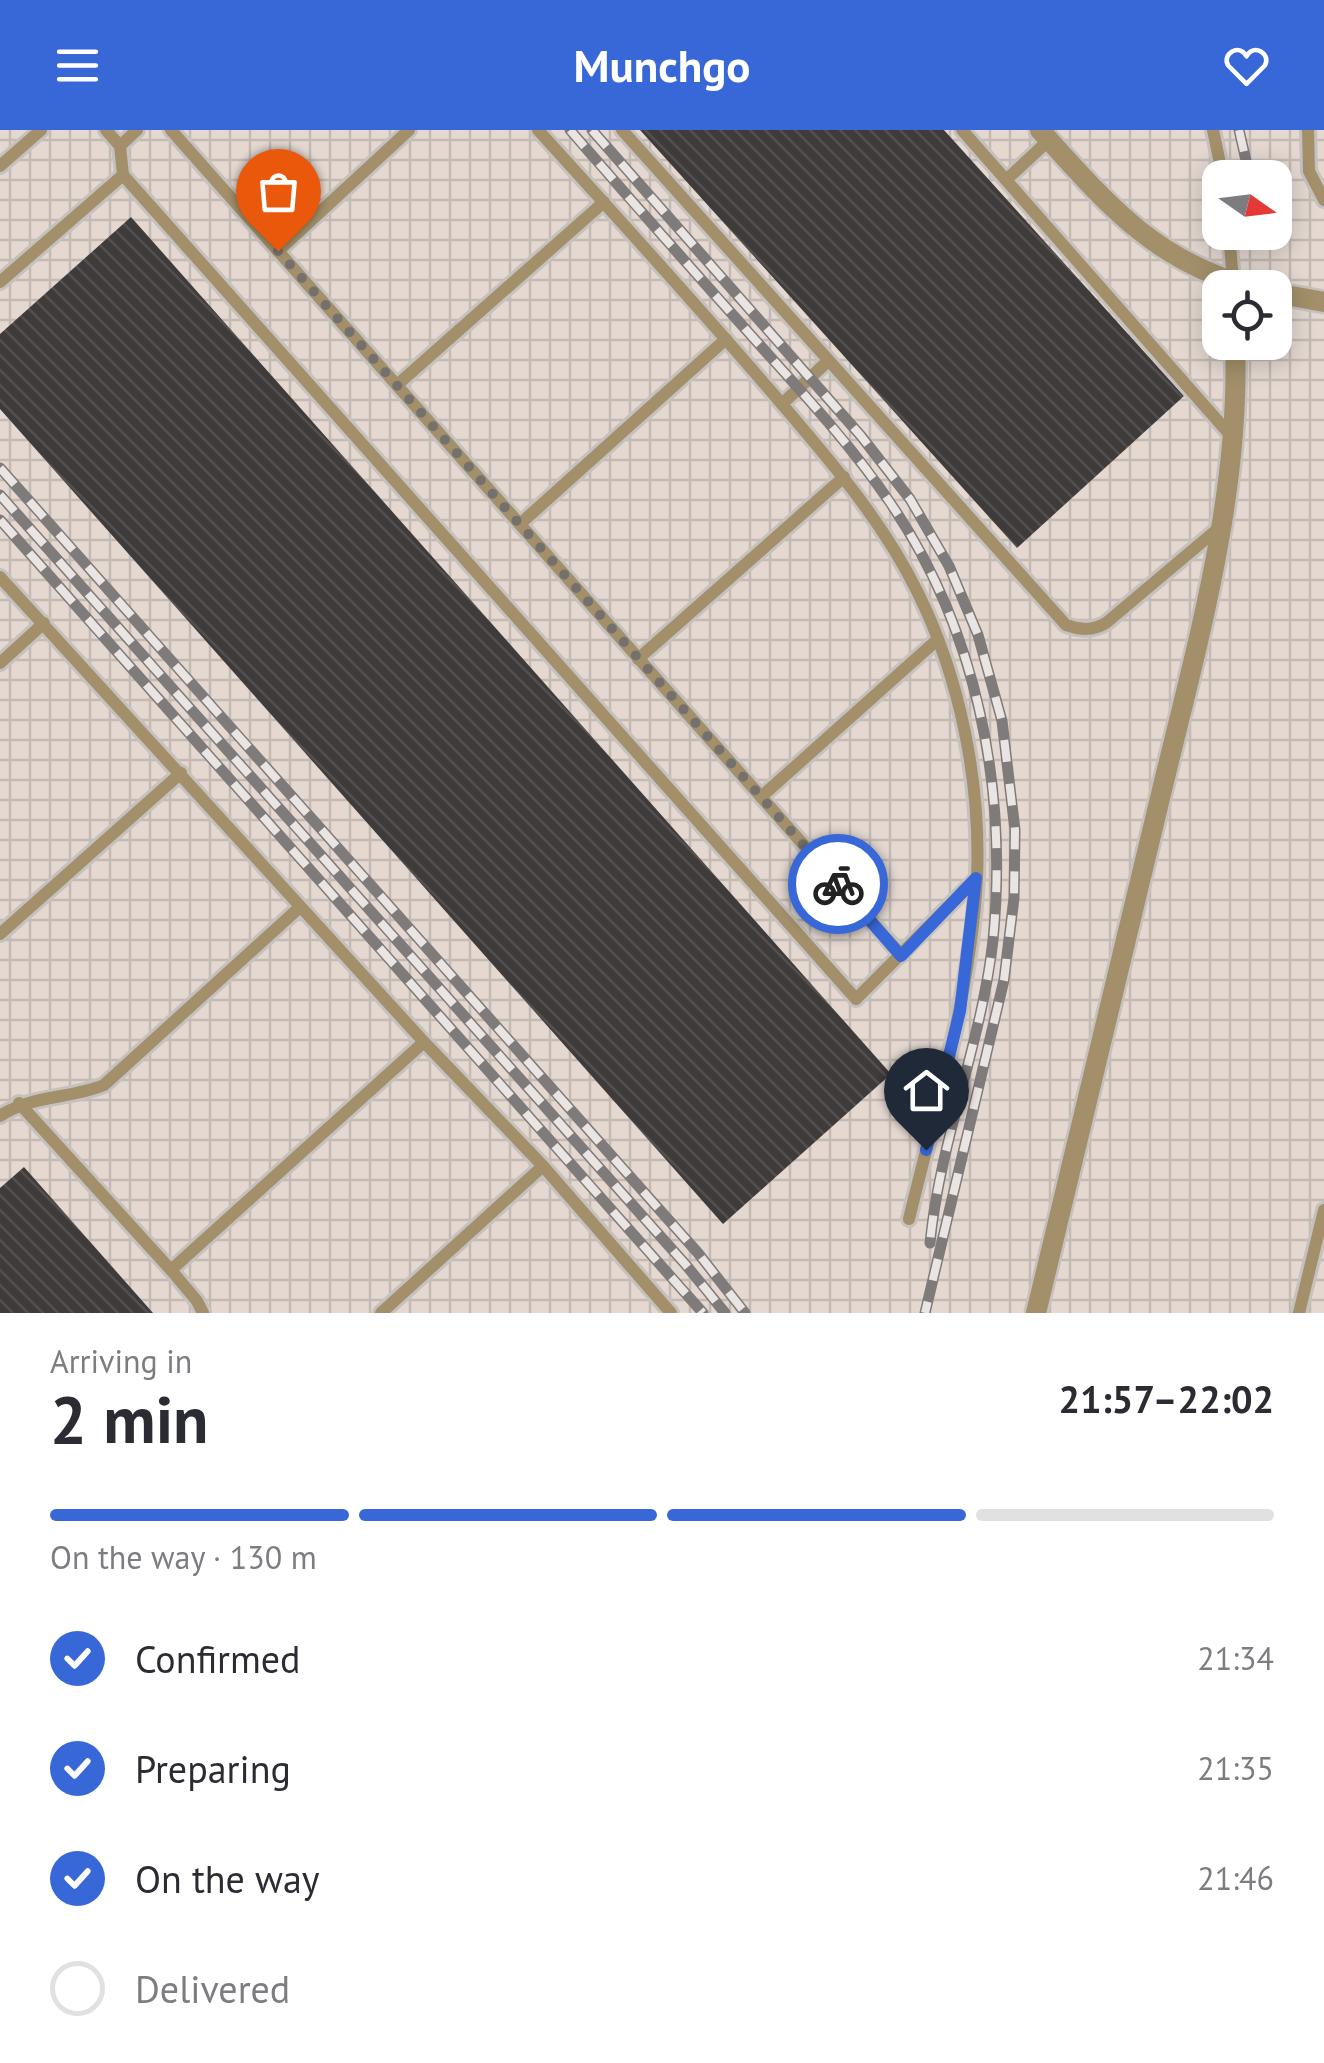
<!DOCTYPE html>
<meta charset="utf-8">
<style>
:root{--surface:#fff;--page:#f7f7f7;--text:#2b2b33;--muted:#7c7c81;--line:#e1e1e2;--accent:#3868d8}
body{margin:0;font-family:"PT Sans",sans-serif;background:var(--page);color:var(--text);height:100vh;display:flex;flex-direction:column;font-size:38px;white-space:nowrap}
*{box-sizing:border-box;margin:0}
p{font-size:32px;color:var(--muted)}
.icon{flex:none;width:55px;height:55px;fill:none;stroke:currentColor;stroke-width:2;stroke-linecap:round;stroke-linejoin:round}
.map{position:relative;height:1183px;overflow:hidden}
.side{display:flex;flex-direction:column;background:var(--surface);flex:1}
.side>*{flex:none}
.needle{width:65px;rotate:104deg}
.fabs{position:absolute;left:1202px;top:30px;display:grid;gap:20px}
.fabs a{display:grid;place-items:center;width:90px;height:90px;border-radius:20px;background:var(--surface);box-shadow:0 5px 25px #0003;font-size:50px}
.pin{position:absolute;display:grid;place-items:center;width:85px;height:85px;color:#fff;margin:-102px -42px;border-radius:50% 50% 50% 0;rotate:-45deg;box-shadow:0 0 10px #0007}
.pin .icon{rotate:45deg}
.courier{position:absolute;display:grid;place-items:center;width:100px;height:100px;margin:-50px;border:8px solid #3868d8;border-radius:50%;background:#fff;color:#222;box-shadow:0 2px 12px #0007}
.summary em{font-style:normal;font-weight:700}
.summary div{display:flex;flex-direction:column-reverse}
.summary{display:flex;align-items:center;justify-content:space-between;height:170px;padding:0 50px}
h1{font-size:65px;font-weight:700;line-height:75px}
.bar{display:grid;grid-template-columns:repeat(4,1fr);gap:15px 10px;align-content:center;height:120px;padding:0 50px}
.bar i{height:12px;border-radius:8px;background:var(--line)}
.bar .selected{background:var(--accent)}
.bar p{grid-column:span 4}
ol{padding:0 50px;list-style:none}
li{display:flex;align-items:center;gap:30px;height:110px}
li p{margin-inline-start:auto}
li .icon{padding:10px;border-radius:50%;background:var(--accent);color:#fff;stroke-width:4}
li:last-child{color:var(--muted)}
li i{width:55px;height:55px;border:5px solid var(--line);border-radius:50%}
header{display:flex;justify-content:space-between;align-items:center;height:130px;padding:0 50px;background:var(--accent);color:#fff;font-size:45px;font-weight:700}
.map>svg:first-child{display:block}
.industrial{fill:url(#industrial-grid);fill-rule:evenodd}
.building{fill:url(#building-back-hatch)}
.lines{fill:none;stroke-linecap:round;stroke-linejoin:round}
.service-casing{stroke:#c5c1be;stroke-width:18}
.minor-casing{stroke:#c5c1be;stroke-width:25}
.service{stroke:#a3906a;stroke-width:12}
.minor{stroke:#a3906a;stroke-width:20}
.rail-casing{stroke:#7f7b7a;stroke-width:11}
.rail{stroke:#eae5e2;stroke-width:8;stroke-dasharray:22;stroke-linecap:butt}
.done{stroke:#73706e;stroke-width:10;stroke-dasharray:0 18}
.route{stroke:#3868d8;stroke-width:12}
</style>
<header><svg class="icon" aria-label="menu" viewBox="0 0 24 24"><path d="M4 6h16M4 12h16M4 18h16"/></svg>Munchgo<svg class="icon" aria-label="heart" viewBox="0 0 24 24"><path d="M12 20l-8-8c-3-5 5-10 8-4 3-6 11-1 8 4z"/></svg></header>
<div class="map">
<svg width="1324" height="1183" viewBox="0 0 1324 1183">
<defs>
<pattern id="industrial-grid" width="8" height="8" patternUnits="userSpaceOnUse" patternTransform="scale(2.5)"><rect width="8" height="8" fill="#e4d8d1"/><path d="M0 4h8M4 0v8" fill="none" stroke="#c4bab4"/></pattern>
<pattern id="building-back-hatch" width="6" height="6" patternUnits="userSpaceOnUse" patternTransform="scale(2.5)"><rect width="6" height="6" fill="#403b3b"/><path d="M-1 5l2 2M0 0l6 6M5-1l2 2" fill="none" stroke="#544f4f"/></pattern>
</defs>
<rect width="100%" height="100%" fill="#eae5e2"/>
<path class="industrial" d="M 0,0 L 1324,0 L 1324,1183 L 0,1183 ZM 1220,48 L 1275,48 L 1275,102 L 1220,102 ZM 1220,158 L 1275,158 L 1275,212 L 1220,212 Z"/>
<g class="building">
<path d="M 640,0 L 944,0 L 1184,266 L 1017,418 Z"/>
<path d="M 131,87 L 891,944 L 723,1094 L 0,279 L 0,204 Z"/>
<path d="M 24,1037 L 153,1183 L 0,1183 L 0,1058 Z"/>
</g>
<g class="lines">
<defs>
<g id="service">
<path d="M 106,0 L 120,16 L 123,45 L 856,869 L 977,748"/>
<path d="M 171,0 L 901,825"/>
<path d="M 538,0 C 618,88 698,176 775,266 C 827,327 881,388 917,461 C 960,547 981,652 977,748 C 971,863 936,977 909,1089"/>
<path d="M 622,0 L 1066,495 C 1081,500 1092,501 1106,493 L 1220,397"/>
<path d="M 962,0 L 1232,307"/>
<path d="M 1213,0 L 1223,48"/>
<path d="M 1308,0 L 1309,41 L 1324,70"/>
<path d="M 120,16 L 137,0"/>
<path d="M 0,36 L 41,0"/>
<path d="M 1006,50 L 1049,10"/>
<path d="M 1229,102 L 1233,152"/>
<path d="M 278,121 L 409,0"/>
<path d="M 0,152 L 123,45"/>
<path d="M 397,255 L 604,72"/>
<path d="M 782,274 L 828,231"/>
<path d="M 520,394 L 726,209"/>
<path d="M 0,447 L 424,912 L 543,1036 L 671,1183"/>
<path d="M 638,529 L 844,347"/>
<path d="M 0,533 L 44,493"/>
<path d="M 761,667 L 937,510"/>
<path d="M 0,804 L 181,643"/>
<path d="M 19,973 L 171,1140 L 424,912"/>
<path d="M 0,986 C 31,965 70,969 104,955 L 300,777"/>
<path d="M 171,1140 L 197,1171 L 203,1183"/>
<path d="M 381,1183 L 543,1036"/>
<path d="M 1299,1183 L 1324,1080"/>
</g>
<g id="minor">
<path d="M 1040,0 C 1107,74 1153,130 1253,158"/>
<path d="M 1275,163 L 1324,172"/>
<path d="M 1036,1183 C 1078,1009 1120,834 1162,660 C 1197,514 1241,363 1235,212"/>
</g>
</defs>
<use href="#service" class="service-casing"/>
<use href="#minor" class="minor-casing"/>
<use href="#service" class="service"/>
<use href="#minor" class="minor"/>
<defs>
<g id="rail">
<path d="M 570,0 C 629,68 689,136 749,203 C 798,258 848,311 889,371 C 977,499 1008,658 993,810 C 982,911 940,1010 930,1113"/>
<path d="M 592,0 L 861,306 L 910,369 L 949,436 L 978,505 L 1002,591 L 1015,700 L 1014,768 L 1004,850 L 925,1183"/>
<path d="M 1239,0 L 1250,48"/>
<path d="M 1262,102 L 1263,108"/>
<path d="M 0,338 L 698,1123 L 745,1183"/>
<path d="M 0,365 L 686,1135 L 725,1183"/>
<path d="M 0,390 L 703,1183"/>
</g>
</defs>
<use href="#rail" class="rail-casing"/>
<use href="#rail" class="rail"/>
</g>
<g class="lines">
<path class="done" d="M 278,121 L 838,754"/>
<path class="route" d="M 838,754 L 901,826 L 976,748 L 960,881 L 926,1020"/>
</g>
</svg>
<div class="fabs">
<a><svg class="needle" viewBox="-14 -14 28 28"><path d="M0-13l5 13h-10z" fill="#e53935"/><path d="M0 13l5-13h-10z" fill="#7c7c81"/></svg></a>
<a><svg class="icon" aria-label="locate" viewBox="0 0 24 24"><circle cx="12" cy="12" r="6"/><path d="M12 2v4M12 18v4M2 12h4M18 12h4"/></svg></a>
</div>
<div class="pin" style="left:278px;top:121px;background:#ea580c"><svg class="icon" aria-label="bag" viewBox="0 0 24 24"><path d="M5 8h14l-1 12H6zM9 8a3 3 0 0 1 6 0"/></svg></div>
<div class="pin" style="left:926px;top:1020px;background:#1f2937"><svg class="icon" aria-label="home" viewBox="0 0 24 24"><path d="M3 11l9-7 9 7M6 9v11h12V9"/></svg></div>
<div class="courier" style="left:838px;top:754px"><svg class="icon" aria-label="bike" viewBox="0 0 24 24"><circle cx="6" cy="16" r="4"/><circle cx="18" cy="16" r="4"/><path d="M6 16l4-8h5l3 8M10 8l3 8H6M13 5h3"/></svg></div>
</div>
<section class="side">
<div class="summary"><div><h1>2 min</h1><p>Arriving in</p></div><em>21:57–22:02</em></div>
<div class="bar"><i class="selected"></i><i class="selected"></i><i class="selected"></i><i></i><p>On the way · 130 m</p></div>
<ol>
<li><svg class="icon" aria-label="check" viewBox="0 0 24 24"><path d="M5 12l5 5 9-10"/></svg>Confirmed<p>21:34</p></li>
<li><svg class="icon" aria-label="check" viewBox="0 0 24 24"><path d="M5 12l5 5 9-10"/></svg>Preparing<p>21:35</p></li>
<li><svg class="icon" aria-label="check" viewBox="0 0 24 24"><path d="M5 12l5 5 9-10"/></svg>On the way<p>21:46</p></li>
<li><i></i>Delivered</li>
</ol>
</section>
